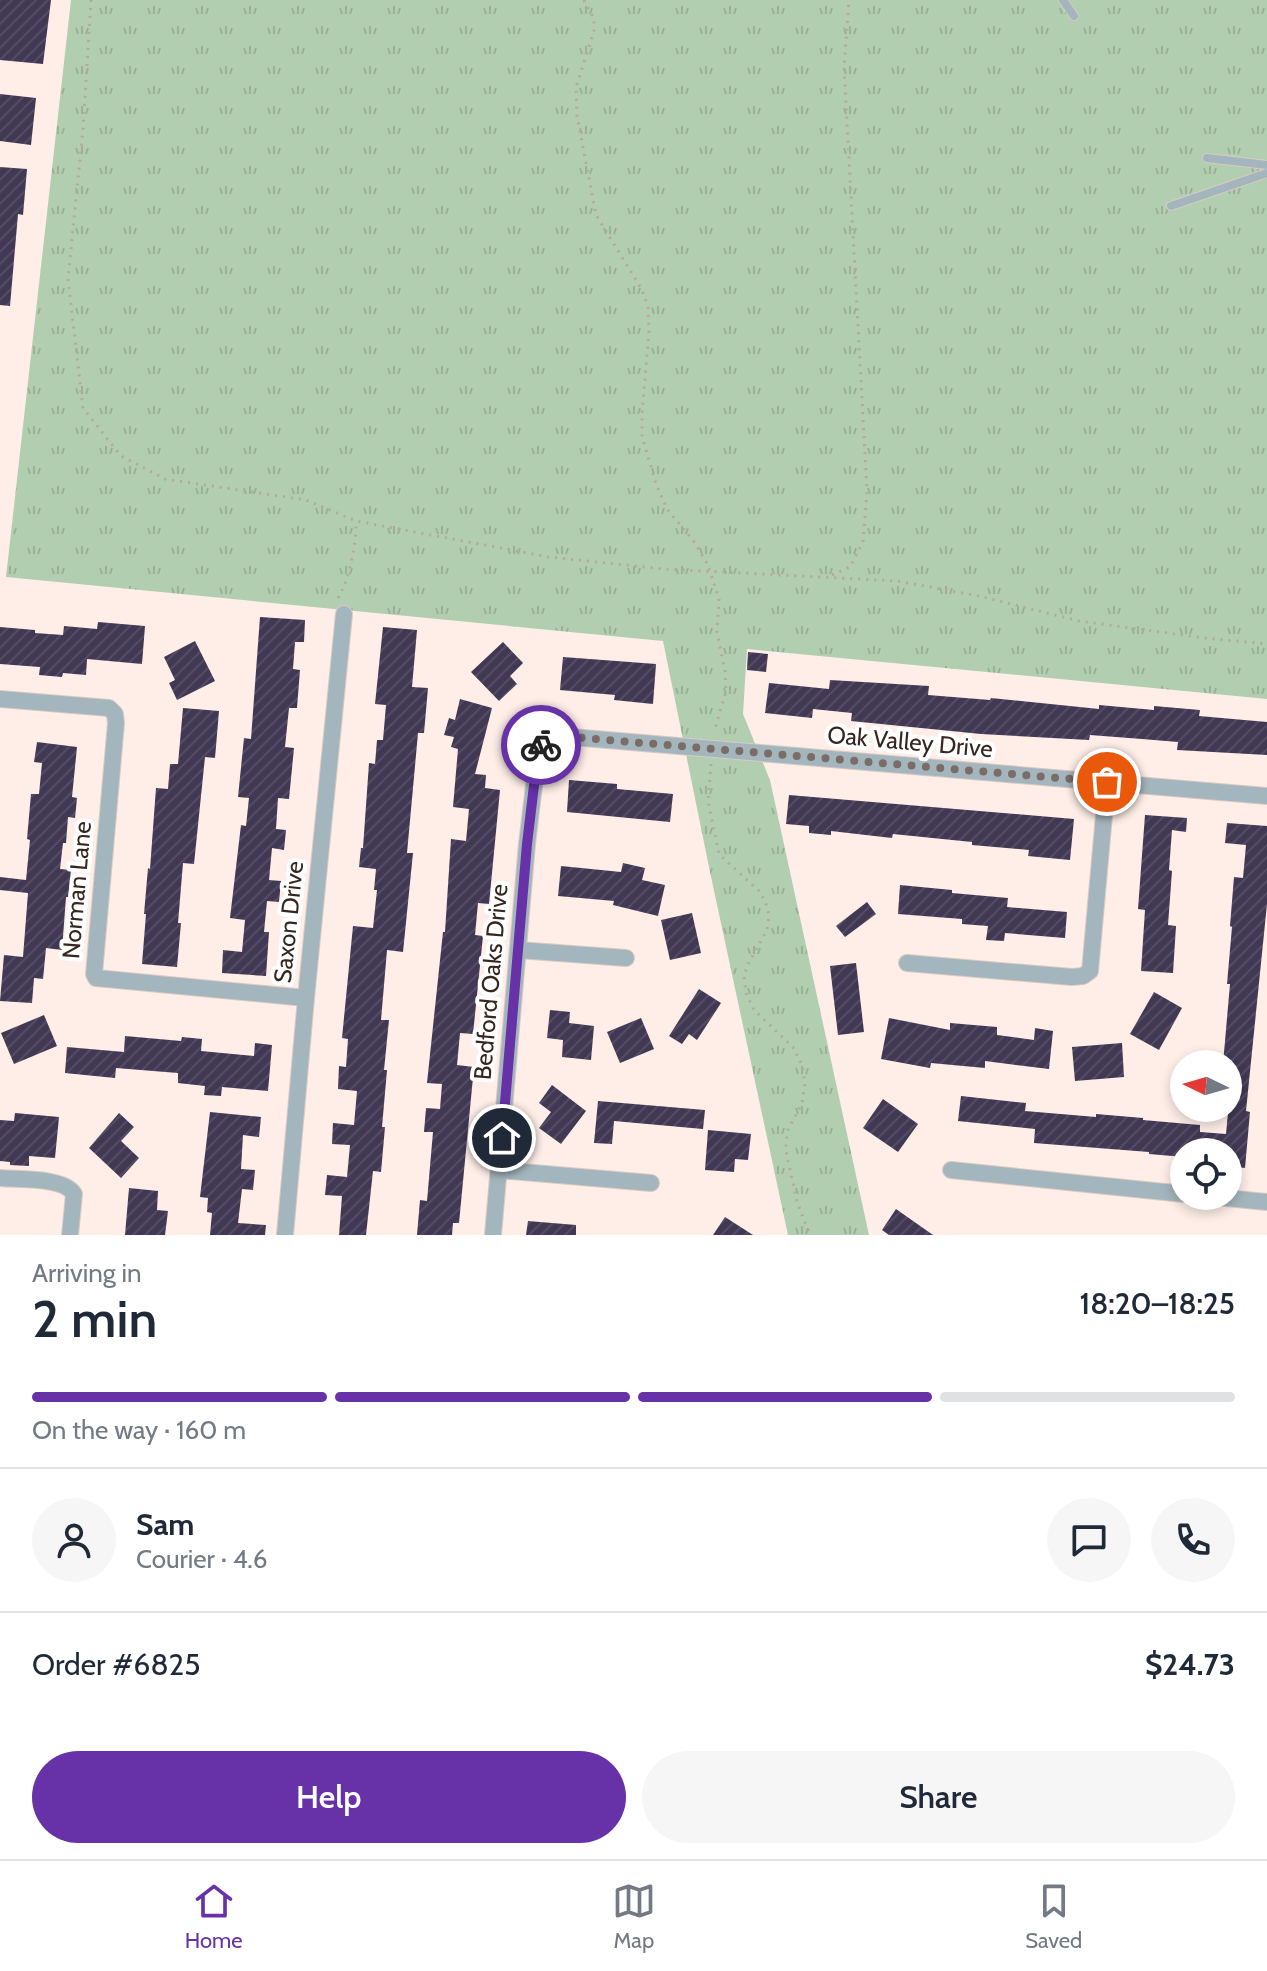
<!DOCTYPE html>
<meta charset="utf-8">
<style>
:root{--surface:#fff;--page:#f6f6f7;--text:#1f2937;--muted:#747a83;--line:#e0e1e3;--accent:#6731a8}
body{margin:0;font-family:Cabin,sans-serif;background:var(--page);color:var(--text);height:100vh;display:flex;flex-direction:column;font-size:30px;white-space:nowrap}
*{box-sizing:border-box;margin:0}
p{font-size:26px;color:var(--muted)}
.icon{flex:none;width:44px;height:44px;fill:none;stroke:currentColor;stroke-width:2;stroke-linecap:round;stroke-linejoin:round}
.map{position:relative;height:1235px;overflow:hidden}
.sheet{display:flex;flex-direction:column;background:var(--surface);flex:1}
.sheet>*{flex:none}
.needle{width:52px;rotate:275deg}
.tools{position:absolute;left:1170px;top:1050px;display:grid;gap:16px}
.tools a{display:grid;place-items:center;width:72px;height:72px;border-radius:50%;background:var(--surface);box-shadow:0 4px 12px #0003;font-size:40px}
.pin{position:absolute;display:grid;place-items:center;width:68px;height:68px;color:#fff;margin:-34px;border:4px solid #fff;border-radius:50%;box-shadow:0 2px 8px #0007}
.courier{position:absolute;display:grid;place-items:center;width:80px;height:80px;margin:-40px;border:6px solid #6731a8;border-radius:50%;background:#fff;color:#222;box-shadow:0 2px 10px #0007}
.summary em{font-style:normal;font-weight:600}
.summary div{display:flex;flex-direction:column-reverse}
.summary{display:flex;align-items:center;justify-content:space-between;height:136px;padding:0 32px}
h1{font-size:52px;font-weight:600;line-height:60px}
.bar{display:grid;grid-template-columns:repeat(4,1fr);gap:12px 8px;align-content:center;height:96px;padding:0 32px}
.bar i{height:10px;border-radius:6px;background:var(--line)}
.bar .active{background:var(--accent)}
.bar p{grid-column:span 4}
.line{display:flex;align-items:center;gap:20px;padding:0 32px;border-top:2px solid var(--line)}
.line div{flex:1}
.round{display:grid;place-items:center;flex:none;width:84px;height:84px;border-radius:42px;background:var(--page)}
.cta{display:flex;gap:16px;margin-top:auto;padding:16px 32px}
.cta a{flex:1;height:92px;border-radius:48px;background:var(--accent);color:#fff;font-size:32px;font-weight:600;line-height:92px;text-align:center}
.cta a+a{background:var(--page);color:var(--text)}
.menu{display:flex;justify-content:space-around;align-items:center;height:112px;border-top:2px solid var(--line);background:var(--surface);font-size:22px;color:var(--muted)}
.menu a{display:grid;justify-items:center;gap:4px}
.menu .active{color:var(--accent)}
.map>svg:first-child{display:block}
.grass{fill:url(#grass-tufts)}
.building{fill:url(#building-hatch)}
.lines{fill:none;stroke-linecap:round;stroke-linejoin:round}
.lane-casing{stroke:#dacac3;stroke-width:10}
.street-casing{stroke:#dacac3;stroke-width:18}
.path{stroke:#b6a7a0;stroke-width:3;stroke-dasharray:2 6;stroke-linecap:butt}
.lane{stroke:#a4b6bd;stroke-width:8}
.street{stroke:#a4b6bd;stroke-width:16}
.done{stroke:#7b6c66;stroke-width:8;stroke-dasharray:0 14.4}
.route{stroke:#6731a8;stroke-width:10}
.labels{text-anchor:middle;stroke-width:8;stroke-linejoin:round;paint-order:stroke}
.street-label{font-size:24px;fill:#352620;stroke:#fff}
</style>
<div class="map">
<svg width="1267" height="1235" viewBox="0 0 1267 1235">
<defs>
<pattern id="grass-tufts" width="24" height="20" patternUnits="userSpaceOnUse" patternTransform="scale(2)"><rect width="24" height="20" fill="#b2ceb0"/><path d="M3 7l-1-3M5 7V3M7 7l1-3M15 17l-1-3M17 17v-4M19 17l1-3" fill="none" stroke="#9ab197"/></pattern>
<pattern id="building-hatch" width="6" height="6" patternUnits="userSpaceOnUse" patternTransform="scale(2)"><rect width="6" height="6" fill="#413854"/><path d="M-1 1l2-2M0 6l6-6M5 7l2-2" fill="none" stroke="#544c64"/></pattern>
</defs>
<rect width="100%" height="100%" fill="#feeee7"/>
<path class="grass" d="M 71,0 L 1267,0 L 1267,699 L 747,649 L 743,714 L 770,780 L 869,1235 L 788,1235 L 710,872 L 663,641 L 6,577 Z"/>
<g class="building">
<path d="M 0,0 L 51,0 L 43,64 L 0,60 Z"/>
<path d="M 0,94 L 36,98 L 31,145 L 0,141 Z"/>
<path d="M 0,167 L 27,169 L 23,215 L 18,214 L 10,306 L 0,305 Z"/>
<path d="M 260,617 L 305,620 L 304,642 L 295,642 L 293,669 L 300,670 L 297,708 L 289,708 L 285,747 L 294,748 L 289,799 L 278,798 L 276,829 L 286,830 L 284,850 L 272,848 L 269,880 L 281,881 L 279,902 L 267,901 L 264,932 L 269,932 L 266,976 L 222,973 L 223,950 L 242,952 L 245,920 L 230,918 L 241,825 L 246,826 L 249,798 L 238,797 L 244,738 L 251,739 Z"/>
<path d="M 98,622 L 145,626 L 142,664 L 87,659 L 86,675 L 63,673 L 62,677 L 39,675 L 40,667 L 0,664 L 0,627 L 35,630 L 35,633 L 63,635 L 64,626 L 97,629 Z"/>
<path d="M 383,627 L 417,630 L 412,687 L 428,688 L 424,733 L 418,733 L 413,788 L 407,853 L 413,853 L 403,952 L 387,950 L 381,1020 L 389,1020 L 384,1070 L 387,1070 L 382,1127 L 385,1127 L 381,1172 L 373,1171 L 366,1235 L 339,1235 L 342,1196 L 325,1195 L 327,1175 L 347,1177 L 350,1145 L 332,1144 L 333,1123 L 354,1125 L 357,1091 L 338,1089 L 339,1066 L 346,1067 L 348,1039 L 342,1038 L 353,926 L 373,928 L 377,890 L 374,890 L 376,869 L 359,867 L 361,848 L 363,848 L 369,763 L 375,764 L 377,740 L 383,740 L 386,705 L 375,704 Z"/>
<path d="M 195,641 L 215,681 L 177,700 L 169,683 L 175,680 L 164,657 Z"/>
<path d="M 503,642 L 523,663 L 510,676 L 517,684 L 499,701 L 471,672 Z"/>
<path d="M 748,652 L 768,654 L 766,672 L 747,670 Z"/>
<path d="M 563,657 L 656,664 L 653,704 L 614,700 L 615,695 L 560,690 Z"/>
<path d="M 830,680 L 929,686 L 928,695 L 990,700 L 991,698 L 1099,709 L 1099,705 L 1154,710 L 1154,706 L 1200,710 L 1199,716 L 1267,722 L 1267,755 L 1177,750 L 1178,742 L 1142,739 L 1090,735 L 1089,740 L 981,734 L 851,721 L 852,713 L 813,709 L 812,718 L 765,713 L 769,683 L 829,689 Z"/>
<path d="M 460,699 L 492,708 L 475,774 L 486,775 L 485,788 L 500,790 L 489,904 L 478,903 L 475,935 L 483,936 L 473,1034 L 460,1033 L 457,1065 L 474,1067 L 459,1223 L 453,1223 L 452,1235 L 417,1235 L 420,1200 L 427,1201 L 433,1132 L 424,1132 L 426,1108 L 440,1109 L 442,1084 L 427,1083 L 443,932 L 445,932 L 451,839 L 466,841 L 469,809 L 453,807 L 458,749 L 451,747 L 454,737 L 444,735 L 449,718 L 455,720 Z"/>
<path d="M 183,708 L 219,711 L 215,758 L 205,757 L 194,864 L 183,863 L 178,923 L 181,923 L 177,967 L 142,964 L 146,914 L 144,914 L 148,868 L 150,869 L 156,788 L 168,789 L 170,764 L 178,764 Z"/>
<path d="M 37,742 L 77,747 L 72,797 L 77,798 L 75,818 L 68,817 L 66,843 L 63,843 L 60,869 L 71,870 L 68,897 L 66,897 L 62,950 L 46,948 L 43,979 L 34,978 L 32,1003 L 0,1001 L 4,955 L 23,957 L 28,893 L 0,890 L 0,877 L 26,880 L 30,840 L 27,839 L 31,794 L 39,794 L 42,763 L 34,762 Z"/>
<path d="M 569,780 L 617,784 L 617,789 L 673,794 L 670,822 L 567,812 Z"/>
<path d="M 789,795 L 1074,819 L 1070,860 L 1028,856 L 1029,850 L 972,845 L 972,842 L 893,834 L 892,838 L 831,831 L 831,835 L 809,833 L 809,826 L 786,824 Z"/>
<path d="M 1145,815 L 1187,818 L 1186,832 L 1172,830 L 1169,870 L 1172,871 L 1168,925 L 1176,926 L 1173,973 L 1141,971 L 1145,910 L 1138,909 Z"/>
<path d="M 1227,823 L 1267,826 L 1267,904 L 1246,1111 L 1250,1112 L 1245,1168 L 1228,1166 L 1228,1152 L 1184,1152 L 1184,1157 L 1149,1154 L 1149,1152 L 1034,1143 L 1035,1129 L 958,1121 L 961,1096 L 1026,1103 L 1025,1111 L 1096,1117 L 1096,1114 L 1143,1118 L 1143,1120 L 1200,1125 L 1200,1132 L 1226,1134 L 1229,1102 L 1228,1064 L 1223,1064 L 1230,984 L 1227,984 L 1232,927 L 1230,926 L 1234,877 L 1243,878 L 1246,845 L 1225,843 Z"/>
<path d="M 623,863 L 645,868 L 642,880 L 665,885 L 658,916 L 613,905 L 614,901 L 558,896 L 561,866 L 621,872 Z"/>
<path d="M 900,885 L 952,890 L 952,893 L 1008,898 L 1007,907 L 1067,912 L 1065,938 L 1005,933 L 1004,941 L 986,940 L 988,926 L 962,924 L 962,919 L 898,914 Z"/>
<path d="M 867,902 L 876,914 L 845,937 L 836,926 Z"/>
<path d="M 692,913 L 701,953 L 670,960 L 661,920 Z"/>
<path d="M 856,963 L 864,1032 L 838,1035 L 830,966 Z"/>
<path d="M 699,989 L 721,1003 L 697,1040 L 689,1034 L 682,1044 L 669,1036 Z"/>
<path d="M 1154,992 L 1182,1008 L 1159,1050 L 1130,1034 Z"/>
<path d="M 550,1010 L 570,1012 L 569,1023 L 594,1026 L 591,1060 L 562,1057 L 563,1040 L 547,1038 Z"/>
<path d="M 44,1015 L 57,1046 L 14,1064 L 1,1033 Z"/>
<path d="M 641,1018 L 654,1049 L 620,1063 L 607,1032 Z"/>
<path d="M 889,1018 L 950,1030 L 950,1023 L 997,1027 L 997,1035 L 1034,1040 L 1035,1028 L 1053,1031 L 1049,1069 L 985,1061 L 985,1068 L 931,1063 L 930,1068 L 881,1059 Z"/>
<path d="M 125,1036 L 181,1041 L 182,1037 L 202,1039 L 201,1051 L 254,1056 L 255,1043 L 272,1045 L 268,1091 L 222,1087 L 221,1096 L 204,1095 L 205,1086 L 178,1083 L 178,1073 L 116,1068 L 115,1078 L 65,1073 L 67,1047 L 124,1052 Z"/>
<path d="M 1122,1043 L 1124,1077 L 1075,1081 L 1072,1047 Z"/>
<path d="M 552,1085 L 586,1111 L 561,1144 L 539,1128 L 551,1112 L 539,1103 Z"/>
<path d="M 883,1099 L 918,1124 L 898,1152 L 863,1128 Z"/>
<path d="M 598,1101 L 705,1110 L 703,1129 L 614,1121 L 612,1144 L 594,1143 Z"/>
<path d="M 210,1112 L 261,1117 L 259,1137 L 243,1135 L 241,1169 L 255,1170 L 253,1190 L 242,1189 L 238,1223 L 266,1225 L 265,1235 L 210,1235 L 212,1213 L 207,1212 L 208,1198 L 200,1197 Z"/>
<path d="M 15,1113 L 59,1117 L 55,1158 L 29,1156 L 29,1166 L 10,1165 L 10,1162 L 0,1161 L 0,1120 L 14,1121 Z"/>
<path d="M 119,1113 L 134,1127 L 121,1141 L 139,1158 L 121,1178 L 89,1148 Z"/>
<path d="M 708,1130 L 751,1134 L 748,1160 L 735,1159 L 734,1172 L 705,1170 Z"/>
<path d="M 129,1188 L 158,1191 L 157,1210 L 168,1211 L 165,1235 L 125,1235 Z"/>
<path d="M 896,1209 L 933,1235 L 889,1235 L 882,1230 Z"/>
<path d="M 725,1217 L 753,1235 L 713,1235 Z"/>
<path d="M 528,1221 L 576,1225 L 576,1235 L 526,1235 Z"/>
</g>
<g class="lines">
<defs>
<g id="lane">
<path d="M 1063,0 L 1074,16"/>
<path d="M 1207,158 L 1267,165"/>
<path d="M 1171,206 L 1267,173"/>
</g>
<g id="street">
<path d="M 0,699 L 109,708 L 115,714 L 116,723 L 94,974 L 96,978 L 306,998"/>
<path d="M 518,950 L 626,958"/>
<path d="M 907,963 L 1072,977 L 1083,976 L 1090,971 L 1107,782"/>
<path d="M 499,1170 L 651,1183"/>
<path d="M 951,1170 L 1184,1194"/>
<path d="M 0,1178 C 19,1180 64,1177 74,1194 L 70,1235"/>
<path d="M 1206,1196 L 1267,1202"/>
<path d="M 285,1235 L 306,998 L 344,614"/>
<path d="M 493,1235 L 527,844 L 538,752 C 543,742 549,738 560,736 L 1267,796"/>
</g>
</defs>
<use href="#lane" class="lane-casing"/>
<use href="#street" class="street-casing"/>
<g class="path">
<path d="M 91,0 L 83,129 L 68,279 L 83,408 L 121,456 L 165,479 L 306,500 L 356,521 L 549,557 L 664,569 L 897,581 L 979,596 L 1079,621 L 1205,638 L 1267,644"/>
<path d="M 584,0 L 594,19 L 594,31 L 576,87 L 577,116 L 596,215 L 641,288 L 648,306 L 649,332 L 642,414 L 642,436 L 656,484 L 667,509 L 695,543 L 708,565 L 719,599 L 717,632 L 725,671 L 726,691 L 714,732"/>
<path d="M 832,575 L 850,567 L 863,542 L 867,492 L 844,67 L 849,0"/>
<path d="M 338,598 C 350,578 356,545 356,521"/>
<path d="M 711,764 L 708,801 L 719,854 L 759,891 L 766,903 L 769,916 L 767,930 L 747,966 L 744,977 L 746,993 L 754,1010 L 793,1047 L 802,1065 L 805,1084 L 802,1103 L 788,1130 L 786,1141 L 786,1151 L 797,1202 L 810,1235"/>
</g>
<use href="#lane" class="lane"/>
<use href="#street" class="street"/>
</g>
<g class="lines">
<path class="done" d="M 541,745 L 550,738 L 560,736 L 1107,782"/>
<path class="route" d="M 502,1138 L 527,844 L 538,752 L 541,745"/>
</g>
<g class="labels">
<g class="street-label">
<text transform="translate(910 742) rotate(5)" y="8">Oak Valley Drive</text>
<text transform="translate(77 890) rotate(-85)" y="8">Norman Lane</text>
<text transform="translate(289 922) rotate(-84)" y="8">Saxon Drive</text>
<text transform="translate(491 982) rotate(-85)" y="8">Bedford Oaks Drive</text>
</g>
</g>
</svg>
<div class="tools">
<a><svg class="needle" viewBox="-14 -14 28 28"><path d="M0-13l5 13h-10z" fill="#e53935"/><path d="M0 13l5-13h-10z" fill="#747a83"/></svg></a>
<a><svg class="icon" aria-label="locate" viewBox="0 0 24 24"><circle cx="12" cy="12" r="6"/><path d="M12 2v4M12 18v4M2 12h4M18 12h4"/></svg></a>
</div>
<div class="pin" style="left:1107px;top:782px;background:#ea580c"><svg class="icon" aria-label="bag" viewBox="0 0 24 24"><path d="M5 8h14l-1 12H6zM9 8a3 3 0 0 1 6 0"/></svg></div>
<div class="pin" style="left:502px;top:1138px;background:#1f2937"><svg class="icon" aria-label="home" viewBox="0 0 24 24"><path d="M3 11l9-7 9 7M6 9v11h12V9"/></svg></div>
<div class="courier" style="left:541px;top:745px"><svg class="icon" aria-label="bike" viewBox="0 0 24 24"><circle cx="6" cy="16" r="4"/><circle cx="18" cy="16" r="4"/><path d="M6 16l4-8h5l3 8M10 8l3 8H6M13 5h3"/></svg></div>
</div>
<section class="sheet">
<div class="summary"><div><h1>2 min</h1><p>Arriving in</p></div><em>18:20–18:25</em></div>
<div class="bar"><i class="active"></i><i class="active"></i><i class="active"></i><i></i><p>On the way · 160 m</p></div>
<div class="line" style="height:144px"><a class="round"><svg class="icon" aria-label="person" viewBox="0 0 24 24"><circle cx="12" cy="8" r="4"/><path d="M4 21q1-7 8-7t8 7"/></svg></a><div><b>Sam</b><p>Courier · 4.6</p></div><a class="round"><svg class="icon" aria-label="chat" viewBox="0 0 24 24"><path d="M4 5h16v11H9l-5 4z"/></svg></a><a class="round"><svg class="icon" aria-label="phone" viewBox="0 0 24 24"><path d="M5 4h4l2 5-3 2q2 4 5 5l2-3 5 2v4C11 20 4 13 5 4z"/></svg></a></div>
<div class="line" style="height:104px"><div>Order #6825</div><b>$24.73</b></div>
<div class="cta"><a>Help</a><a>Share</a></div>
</section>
<nav class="menu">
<a class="active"><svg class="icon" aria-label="home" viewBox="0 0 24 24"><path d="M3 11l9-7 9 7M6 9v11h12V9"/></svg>Home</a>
<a><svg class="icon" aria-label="map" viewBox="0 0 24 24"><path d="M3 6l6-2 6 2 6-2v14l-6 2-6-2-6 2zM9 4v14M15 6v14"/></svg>Map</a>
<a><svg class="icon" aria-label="saved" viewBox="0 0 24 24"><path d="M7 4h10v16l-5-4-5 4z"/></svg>Saved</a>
</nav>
